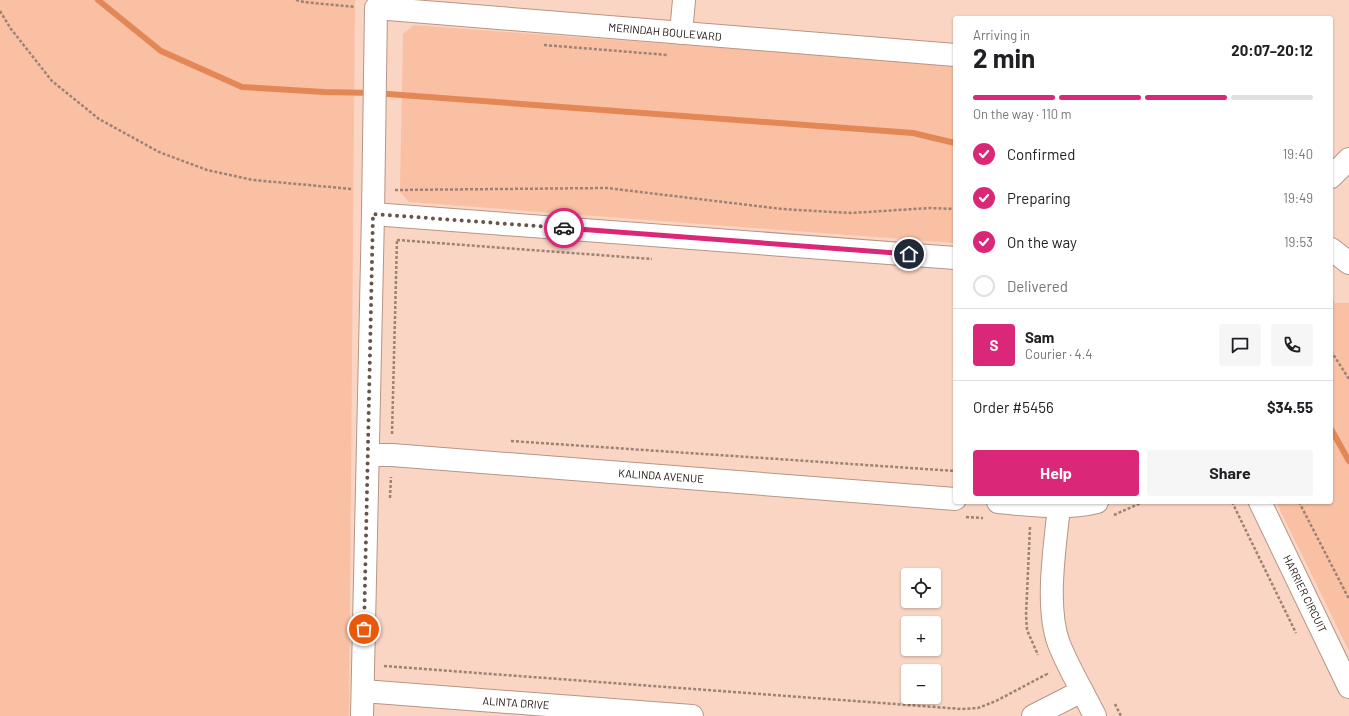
<!DOCTYPE html>
<meta charset="utf-8">
<style>
:root{--surface:#fff;--page:#f6f6f6;--text:#202124;--muted:#757577;--line:#e0e0e0;--accent:#db2777}
body{margin:0;font-family:Barlow,sans-serif;background:var(--page);color:var(--text);height:100vh;display:flex;flex-direction:column;font-size:15px;white-space:nowrap}
*{box-sizing:border-box;margin:0}
p{font-size:13px;color:var(--muted)}
.icon{flex:none;width:22px;height:22px;fill:none;stroke:currentColor;stroke-width:2;stroke-linecap:round;stroke-linejoin:round}
.map{position:relative;flex:1;overflow:hidden}
.drawer{position:absolute;left:953px;top:16px;width:380px;height:488px;display:flex;flex-direction:column;background:var(--surface);border-radius:4px;box-shadow:0 1px 3px #0004}
.drawer>*{flex:none}
.controls{position:absolute;left:901px;top:568px;display:grid;gap:8px}
.controls a{display:grid;place-items:center;width:40px;height:40px;border-radius:4px;background:var(--surface);box-shadow:0 1px 3px #0004;font-size:20px}
.pin{position:absolute;display:grid;place-items:center;width:34px;height:34px;color:#fff;margin:-17px;border:2px solid #fff;border-radius:50%;box-shadow:0 1px 4px #0007}
.courier{position:absolute;display:grid;place-items:center;width:40px;height:40px;margin:-20px;border:3px solid #db2777;border-radius:50%;background:#fff;color:#222;box-shadow:0 1px 5px #0007}
.head em{font-style:normal;font-weight:700}
.head div{display:flex;flex-direction:column-reverse}
.head{display:flex;align-items:center;justify-content:space-between;height:68px;padding:0 20px}
h1{font-size:26px;font-weight:700;line-height:30px}
.bar{display:grid;grid-template-columns:repeat(4,1fr);gap:6px 4px;align-content:center;height:48px;padding:0 20px}
.bar i{height:5px;border-radius:3px;background:var(--line)}
.bar .current{background:var(--accent)}
.bar p{grid-column:span 4}
.line{display:flex;align-items:center;gap:10px;padding:0 20px;border-top:1px solid var(--line)}
.line div{flex:1}
.round{display:grid;place-items:center;flex:none;width:42px;height:42px;border-radius:4px;background:var(--page)}
ol{padding:0 20px;list-style:none}
li{display:flex;align-items:center;gap:12px;height:44px}
li p{margin-inline-start:auto}
li .icon{padding:4px;border-radius:50%;background:var(--accent);color:#fff;stroke-width:4}
li:last-child{color:var(--muted)}
li i{width:22px;height:22px;border:2px solid var(--line);border-radius:50%}
.cta{display:flex;gap:8px;margin-top:auto;padding:8px 20px}
.cta a{flex:1;height:46px;border-radius:4px;background:var(--accent);color:#fff;font-size:16px;font-weight:700;line-height:46px;text-align:center}
.cta a+a{background:var(--page);color:var(--text)}
.map>svg:first-child{display:block}
.green{fill:#f9c0a4}
.lines{fill:none;stroke-linecap:round;stroke-linejoin:round}
.stream{stroke:#e48757;stroke-width:6}
.minor-casing{stroke:#b89585;stroke-width:24}
.path{stroke:#9d8276;stroke-width:2.5;stroke-dasharray:3 2;stroke-linecap:butt}
.minor{stroke:#fff;stroke-width:22}
.done{stroke:#69544a;stroke-width:4;stroke-dasharray:0 7.2}
.route{stroke:#db2777;stroke-width:5}
.labels{text-anchor:middle;stroke-width:3;stroke-linejoin:round;paint-order:stroke}
.street-label{font-size:11px;fill:#1b0f09;stroke:#fff}
</style>
<div class="map">
<svg width="1349" height="716" viewBox="0 0 1349 716">
<rect width="100%" height="100%" fill="#fad5c4"/>
<g class="green">
<path d="M 0,0 L 355,0 L 349,716 L 0,716 Z"/>
<path d="M 413,25 L 955,65 L 955,243 L 409,202 L 400,192 L 403,34 Z"/>
<path d="M 1331,295 L 1335,303 L 1349,303 L 1349,651 L 1276,502 L 1331,502 Z"/>
</g>
<g class="lines">
<g class="stream">
<path d="M 98,0 L 161,51 L 242,87 L 324,92 L 374,93 L 913,133 L 955,143"/>
<path d="M 1331,429 L 1349,461"/>
</g>
<defs>
<g id="minor">
<path d="M 681,33 L 684,0"/>
<path d="M 1331,177 L 1349,159"/>
<path d="M 373,214 L 955,258"/>
<path d="M 1331,249 L 1349,263"/>
<path d="M 368,455 L 392,455 L 955,499"/>
<path d="M 998,502 C 1031,505 1064,510 1097,502"/>
<path d="M 1260,502 L 1349,687"/>
<path d="M 1059,507 C 1055,546 1045,607 1059,644 C 1069,669 1083,692 1095,716"/>
<path d="M 363,691 L 692,716"/>
<path d="M 362,716 L 373,214 L 376,8 L 955,55"/>
<path d="M 1033,716 L 1082,691"/>
</g>
</defs>
<use href="#minor" class="minor-casing"/>
<g class="path">
<path d="M 296,0 L 304,2 L 355,7"/>
<path d="M 0,11 L 11,29 L 52,81 L 99,119 L 159,152 L 207,170 L 253,180 L 352,189"/>
<path d="M 544,45 L 668,55"/>
<path d="M 395,190 L 607,188 L 782,209 L 815,211 L 851,213 L 930,208 L 955,209"/>
<path d="M 397,240 L 652,259"/>
<path d="M 1331,351 L 1349,379"/>
<path d="M 392,434 L 397,239"/>
<path d="M 511,441 L 955,471"/>
<path d="M 390,498 L 391,477"/>
<path d="M 1232,502 L 1296,633"/>
<path d="M 1299,502 L 1349,599"/>
<path d="M 1114,515 L 1143,502"/>
<path d="M 966,517 L 983,518"/>
<path d="M 1030,527 L 1026,615 L 1027,630 L 1038,655"/>
<path d="M 384,666 L 962,709 L 978,708 L 996,701 L 1047,674 L 1046,673"/>
<path d="M 1115,704 L 1121,716"/>
</g>
<use href="#minor" class="minor"/>
</g>
<g class="lines">
<path class="done" d="M 364,629 L 373,214 L 564,228"/>
<path class="route" d="M 564,228 L 909,254"/>
</g>
<g class="labels">
<g class="street-label">
<text transform="translate(665 32) rotate(5)" y="4">MERINDAH BOULEVARD</text>
<text transform="translate(661 476) rotate(4)" y="4">KALINDA AVENUE</text>
<text transform="translate(1305 594) rotate(64)" y="4">HARRIER CIRCUIT</text>
<text transform="translate(516 703) rotate(4)" y="4">ALINTA DRIVE</text>
</g>
</g>
</svg>
<div class="controls">
<a><svg class="icon" aria-label="locate" viewBox="0 0 24 24"><circle cx="12" cy="12" r="6"/><path d="M12 2v4M12 18v4M2 12h4M18 12h4"/></svg></a>
<a>+</a>
<a>−</a>
</div>
<div class="pin" style="left:364px;top:629px;background:#ea580c"><svg class="icon" aria-label="bag" viewBox="0 0 24 24"><path d="M5 8h14l-1 12H6zM9 8a3 3 0 0 1 6 0"/></svg></div>
<div class="pin" style="left:909px;top:254px;background:#1f2937"><svg class="icon" aria-label="home" viewBox="0 0 24 24"><path d="M3 11l9-7 9 7M6 9v11h12V9"/></svg></div>
<div class="courier" style="left:564px;top:228px"><svg class="icon" aria-label="car" viewBox="0 0 24 24"><path d="M5 17H2v-5l4-1 3-4h7l3 4 3 1v5h-3M9 17h6M6 11h13"/><circle cx="7" cy="17" r="2"/><circle cx="17" cy="17" r="2"/></svg></div>
<section class="drawer">
<div class="head"><div><h1>2 min</h1><p>Arriving in</p></div><em>20:07–20:12</em></div>
<div class="bar"><i class="current"></i><i class="current"></i><i class="current"></i><i></i><p>On the way · 110 m</p></div>
<ol>
<li><svg class="icon" aria-label="check" viewBox="0 0 24 24"><path d="M5 12l5 5 9-10"/></svg>Confirmed<p>19:40</p></li>
<li><svg class="icon" aria-label="check" viewBox="0 0 24 24"><path d="M5 12l5 5 9-10"/></svg>Preparing<p>19:49</p></li>
<li><svg class="icon" aria-label="check" viewBox="0 0 24 24"><path d="M5 12l5 5 9-10"/></svg>On the way<p>19:53</p></li>
<li><i></i>Delivered</li>
</ol>
<div class="line" style="height:72px"><b class="round" style="background:var(--accent);color:#fff">S</b><div><b>Sam</b><p>Courier · 4.4</p></div><a class="round"><svg class="icon" aria-label="chat" viewBox="0 0 24 24"><path d="M4 5h16v11H9l-5 4z"/></svg></a><a class="round"><svg class="icon" aria-label="phone" viewBox="0 0 24 24"><path d="M5 4h4l2 5-3 2q2 4 5 5l2-3 5 2v4C11 20 4 13 5 4z"/></svg></a></div>
<div class="line" style="height:52px"><div>Order #5456</div><b>$34.55</b></div>
<div class="cta"><a>Help</a><a>Share</a></div>
</section>
</div>
